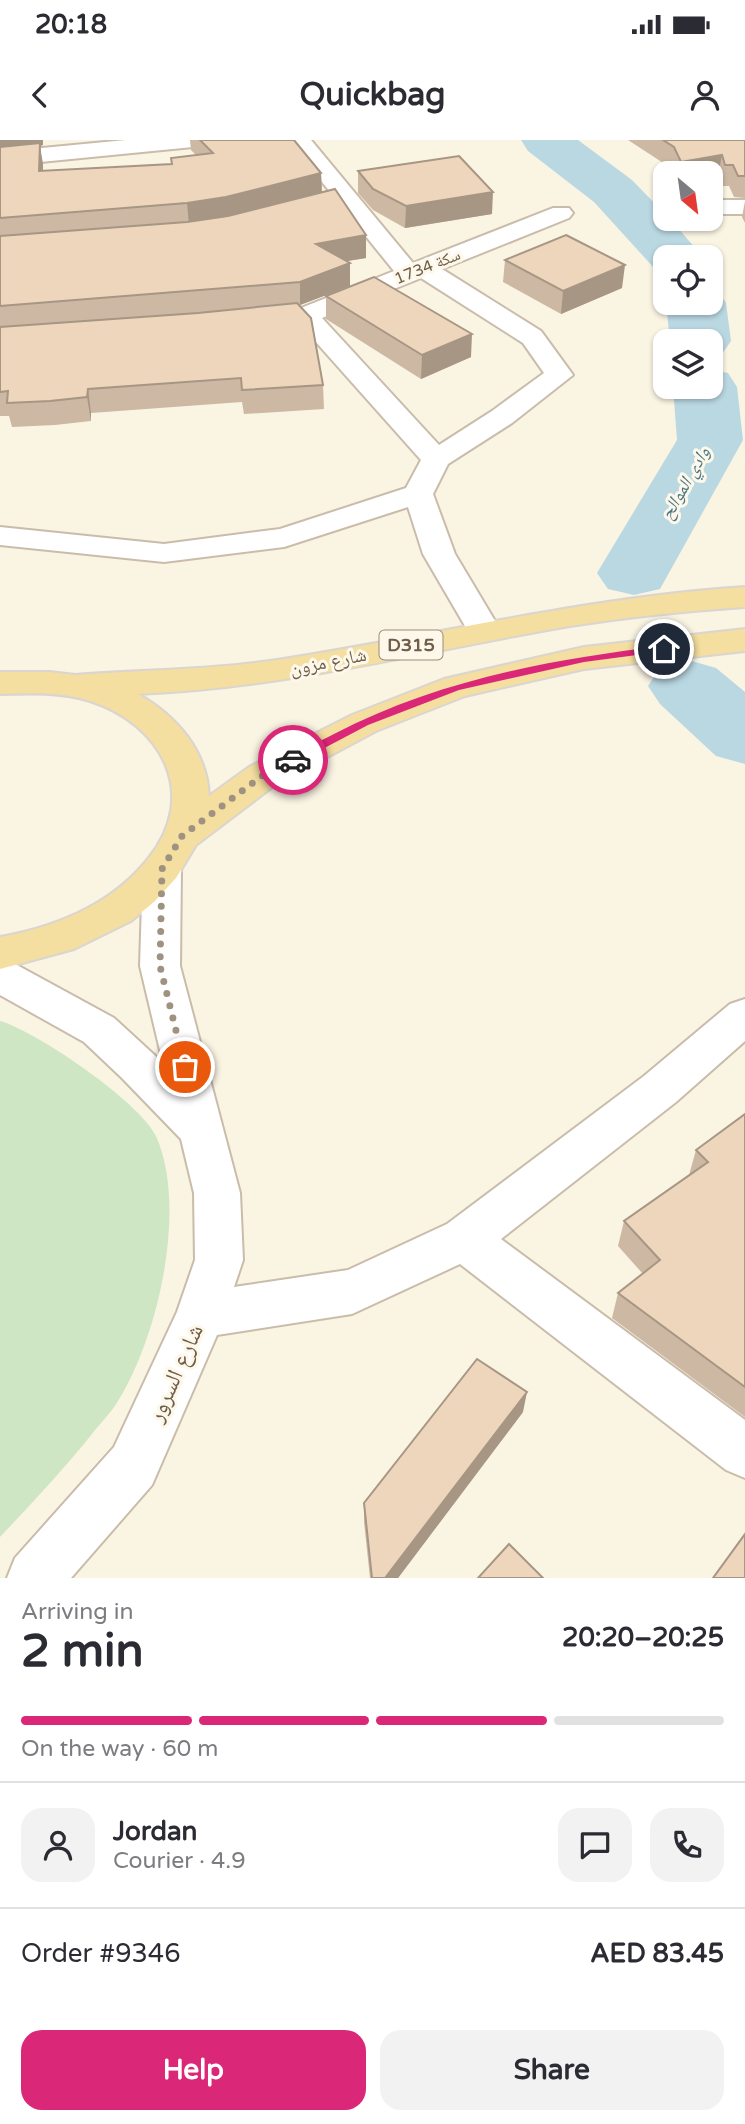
<!DOCTYPE html>
<meta charset="utf-8">
<style>
:root{--surface:#fff;--page:#f2f2f3;--text:#2b2b33;--muted:#7c7c81;--line:#e1e1e2;--accent:#db2777}
body{margin:0;font-family:"Varela Round","Noto Naskh Arabic",sans-serif;background:var(--page);color:var(--text);height:100vh;display:flex;flex-direction:column;font-size:26px;white-space:nowrap}
*{box-sizing:border-box;margin:0}
p{font-size:23px;color:var(--muted)}
.icon{flex:none;width:38px;height:38px;fill:none;stroke:currentColor;stroke-width:2;stroke-linecap:round;stroke-linejoin:round}
.map{position:relative;height:1438px;overflow:hidden}
.details{display:flex;flex-direction:column;background:var(--surface);flex:1}
.details>*{flex:none}
.needle{width:46px;rotate:151deg}
.buttons{position:absolute;left:653px;top:21px;display:grid;gap:14px}
.buttons a{display:grid;place-items:center;width:70px;height:70px;border-radius:14px;background:var(--surface);box-shadow:0 2px 5px #0004;font-size:35px}
.pin{position:absolute;display:grid;place-items:center;width:60px;height:60px;color:#fff;margin:-30px;border:4px solid #fff;border-radius:50%;box-shadow:0 2px 7px #0007}
.courier{position:absolute;display:grid;place-items:center;width:70px;height:70px;margin:-35px;border:5px solid #db2777;border-radius:50%;background:#fff;color:#222;box-shadow:0 2px 9px #0007}
.headline em{font-style:normal;font-weight:700}
.headline div{display:flex;flex-direction:column-reverse}
.headline{display:flex;align-items:center;justify-content:space-between;height:119px;padding:0 21px}
h1{font-size:46px;font-weight:700;line-height:52px}
.bar{display:grid;grid-template-columns:repeat(4,1fr);gap:10px 7px;align-content:center;height:84px;padding:0 21px}
.bar i{height:9px;border-radius:5px;background:var(--line)}
.bar .active{background:var(--accent)}
.bar p{grid-column:span 4}
.line{display:flex;align-items:center;gap:18px;padding:0 21px;border-top:2px solid var(--line)}
.line div{flex:1}
.round{display:grid;place-items:center;flex:none;width:74px;height:74px;border-radius:21px;background:var(--page)}
.primary-button{display:flex;gap:14px;margin-top:auto;padding:14px 21px}
.primary-button a{flex:1;height:80px;border-radius:21px;background:var(--accent);color:#fff;font-size:28px;font-weight:700;line-height:80px;text-align:center}
.primary-button a+a{background:var(--page);color:var(--text)}
.status{display:flex;justify-content:space-between;align-items:center;height:49px;padding:0 35px;background:var(--surface);direction:ltr}
.status svg{height:19px;fill:currentColor}
header{display:flex;justify-content:space-between;align-items:center;height:91px;padding:0 21px;background:var(--surface);font-size:32px;font-weight:700}
.map>svg:first-child{display:block}
.green{fill:#cee6c3}
.lines{fill:none;stroke-linecap:round;stroke-linejoin:round}
.river{fill:#bad8e2;fill-rule:evenodd}
.minor-casing{stroke:#cabcab;stroke-width:4}
.major-casing{stroke:#dad5d0;stroke-width:4}
.minor{fill:#fff;fill-rule:evenodd}
.major{fill:#f4dea0;fill-rule:evenodd}
.wall{fill:#cdb8a3}
.shaded-wall{fill:#a79684}
.building{fill:#eed6bd;stroke:#a79684;stroke-width:2}
.route{fill:#db2777}
.done{stroke:#a09280;stroke-width:7;stroke-dasharray:0 12.6}
.labels{text-anchor:middle;stroke-width:6;stroke-linejoin:round;paint-order:stroke}
.far-street-label{font-size:16px;fill:#705d4b;stroke:#fdf8e9}
.far-water-label{font-size:18px;font-style:italic;fill:#4b7889;stroke:#fdf8e9}
.shield{fill:#fdf8e9;stroke:#9a8c7a;stroke-width:2}
.shield-label{font-size:18px;font-weight:bold;fill:#705d4b}
.street-label{font-size:19px;fill:#705d4b;stroke:#fdf8e9}
.near-street-label{font-size:23px;fill:#705d4b;stroke:#fdf8e9}
</style>
<div class="status"><b>20:18</b><svg viewBox="0 0 49 12"><path d="M0 12V9h3v3zM5 12V6h3v6zM10 12V3h3v9zM15 12V0h3v12zM26 1h20v11H26zM47 4h2v5h-2z"/></svg></div>
<header><svg class="icon" aria-label="back" viewBox="0 0 24 24"><path d="M15 5l-7 7 7 7"/></svg>Quickbag<svg class="icon" aria-label="person" viewBox="0 0 24 24"><circle cx="12" cy="8" r="4"/><path d="M4 21q1-7 8-7t8 7"/></svg></header>
<div class="map">
<svg width="745" height="1438" viewBox="0 0 745 1438">
<rect width="100%" height="100%" fill="#faf4e3"/>
<path class="green" d="M 0,881 C 36,891 140,962 156,996 C 188,1068 158,1197 118,1261 C 111,1273 100,1283 92,1294 C 63,1330 32,1363 0,1397 Z"/>
<g class="lines">
<g class="river">
<path d="M 521,0 L 578,0 L 632,40 L 665,74 L 665,79 L 670,79 L 703,117 L 665,117 L 665,132 L 655,129 L 594,62 L 528,11 Z"/>
<path d="M 710,149 L 717,150 L 726,163 L 731,201 L 722,214 L 710,217 L 710,201 L 670,201 L 666,163 L 710,163 Z"/>
<path d="M 710,229 L 728,233 L 737,247 L 743,300 L 660,449 L 634,455 L 608,449 L 597,433 L 677,300 L 673,247 L 710,247 Z"/>
<path d="M 688,520 L 716,528 L 745,552 L 745,624 L 716,616 L 660,564 L 648,546 L 660,528 Z"/>
</g>
<defs>
<g id="minor">
<path d="M 126,0 L 204,0 L 201,5 L 193,7 L 0,26 L 0,12 Z"/>
<path d="M 288,0 L 311,0 L 413,123 L 553,68 L 569,68 L 573,73 L 569,78 L 442,129 L 541,191 L 573,235 L 512,283 L 448,324 L 433,354 L 455,414 L 501,491 L 496,498 L 484,501 L 472,498 L 423,414 L 408,367 L 284,407 L 164,422 L 0,405 L 0,387 L 164,404 L 280,389 L 406,348 L 421,320 L 299,183 L 257,188 L 248,186 L 244,180 L 248,174 L 301,168 L 394,131 ZM 421,138 L 523,203 L 544,233 L 492,271 L 439,305 L 322,178 Z"/>
<rect x="710" y="60" width="35" height="14"/>
<path d="M 162,715 L 176,719 L 181,729 L 180,826 L 240,1053 L 243,1120 L 234,1147 L 348,1130 L 447,1084 L 644,936 L 730,864 L 745,859 L 745,901 L 676,962 L 501,1099 L 745,1280 L 745,1338 L 726,1330 L 460,1124 L 352,1174 L 217,1195 L 152,1345 L 71,1438 L 7,1438 L 15,1418 L 114,1307 L 177,1172 L 195,1120 L 194,1053 L 181,999 L 122,938 L 84,902 L 0,855 L 0,819 L 15,824 L 114,878 L 163,923 L 140,826 L 143,729 L 148,719 Z"/>
</g>
<path id="major" d="M 745,447 L 745,467 C 686,471 628,477 570,486 C 423,511 288,548 138,554 C 176,576 207,610 209,656 L 249,627 L 352,575 L 444,539 L 584,507 L 745,489 L 745,511 L 584,529 L 465,556 L 376,591 L 275,645 L 196,705 L 176,738 L 155,761 L 131,781 L 74,809 L 0,829 L 0,797 C 56,787 111,765 148,719 C 200,655 162,584 90,561 C 62,552 30,553 0,554 L 0,532 L 50,532 L 75,535 C 142,530 210,530 277,520 C 433,496 586,457 745,447 Z"/>
</defs>
<use href="#minor" class="minor-casing"/>
<use href="#major" class="major-casing"/>
<use href="#minor" class="minor"/>
<use href="#major" class="major"/>
</g>
<g class="wall">
<path d="M 0,0 L 43,5 L 40,6 L 43,31 L 172,24 L 171,18 L 196,15 L 191,10 L 190,0 L 294,0 L 321,33 L 322,52 L 366,118 L 347,121 L 350,146 L 300,165 L 323,245 L 324,269 L 244,274 L 242,262 L 91,273 L 91,281 L 55,285 L 12,287 L 9,276 L 0,276 Z"/>
<path d="M 628,0 L 745,0 L 745,58 L 734,57 L 729,46 L 721,46 L 718,36 L 710,33 L 674,33 L 671,28 Z"/>
<path d="M 358,31 L 492,74 L 405,88 L 373,70 L 358,53 Z"/>
<path d="M 745,61 L 745,83 L 742,77 Z"/>
<path d="M 505,120 L 622,148 L 561,174 L 503,142 Z"/>
<path d="M 326,156 L 471,217 L 421,239 L 326,179 Z"/>
<path d="M 745,974 L 745,1277 L 612,1178 L 618,1153 L 643,1134 L 618,1106 L 624,1081 L 689,1035 L 696,1010 Z"/>
<path d="M 523,1272 L 398,1438 L 370,1438 L 364,1382 L 364,1363 Z"/>
</g>
<g class="shaded-wall">
<path d="M 0,0 L 43,0 L 43,5 L 40,6 L 43,24 L 43,53 L 0,9 Z"/>
<path d="M 722,15 L 718,36 L 710,38 L 710,33 L 680,33 L 681,22 Z"/>
<path d="M 321,33 L 322,55 L 189,85 L 187,63 Z"/>
<path d="M 493,52 L 492,74 L 405,88 L 406,66 Z"/>
<path d="M 366,95 L 366,118 L 317,126 L 316,104 Z"/>
<path d="M 350,123 L 350,146 L 300,165 L 300,142 Z"/>
<path d="M 625,125 L 622,148 L 561,174 L 563,151 Z"/>
<path d="M 472,194 L 471,217 L 421,239 L 422,215 Z"/>
<path d="M 88,249 L 91,273 L 91,281 L 87,257 Z"/>
<path d="M 527,1252 L 523,1272 L 398,1438 L 385,1438 Z"/>
</g>
<g class="building">
<path d="M 200,0 L 294,0 L 321,33 L 226,57 L 187,63 L 0,78 L 0,7 L 40,3 L 39,31 L 172,24 L 171,18 L 213,13 Z"/>
<path d="M 663,0 L 745,0 L 745,36 L 738,36 L 733,25 L 725,25 L 722,15 L 681,22 L 674,7 Z"/>
<path d="M 459,16 L 493,52 L 406,66 L 373,49 L 358,31 Z"/>
<path d="M 335,49 L 366,95 L 316,104 L 350,123 L 300,142 L 0,166 L 0,96 L 187,82 L 228,76 Z"/>
<path d="M 566,95 L 625,125 L 563,151 L 505,120 Z"/>
<path d="M 374,137 L 472,194 L 422,215 L 326,156 Z"/>
<path d="M 297,163 L 311,178 L 323,245 L 242,250 L 241,238 L 88,249 L 87,257 L 50,261 L 7,263 L 8,251 L 0,252 L 0,187 L 198,173 Z"/>
<path d="M 745,974 L 745,1247 L 618,1153 L 660,1120 L 624,1081 L 708,1022 L 696,1010 Z"/>
<path d="M 477,1219 L 527,1252 L 385,1438 L 372,1438 L 364,1363 Z"/>
<path d="M 745,1394 L 745,1438 L 713,1438 Z"/>
<path d="M 509,1404 L 543,1438 L 478,1438 Z"/>
</g>
<path class="route" d="M 664,506 L 667,507 L 667,511 L 584,522 L 459,550 L 368,585 L 296,623 L 287,620 C 299,609 319,602 334,594 C 436,541 550,519 664,506 Z"/>
<g class="lines">
<path class="done" d="M 185,927 L 160,826 L 162,729 L 182,696 L 262,636 L 293,620"/>
</g>
<g class="labels">
<g class="far-street-label">
<text transform="translate(427 126) rotate(-22)" y="6">سكة 1734</text>
</g>
<g class="far-water-label">
<text transform="translate(685 343) rotate(-60)" y="6">وادي الموالح</text>
</g>
<rect class="shield" x="379.5" y="490.5" width="63" height="29" rx="5"/>
<g class="shield-label">
<text x="411" y="511">D315</text>
</g>
<g class="street-label">
<text transform="translate(328 521) rotate(-11)" y="7">شارع مزون</text>
</g>
<g class="near-street-label">
<text transform="translate(175 1233) rotate(-66)" y="8">شارع السرور</text>
</g>
</g>
</svg>
<div class="buttons">
<a><svg class="needle" viewBox="-14 -14 28 28"><path d="M0-13l5 13h-10z" fill="#e53935"/><path d="M0 13l5-13h-10z" fill="#7c7c81"/></svg></a>
<a><svg class="icon" aria-label="locate" viewBox="0 0 24 24"><circle cx="12" cy="12" r="6"/><path d="M12 2v4M12 18v4M2 12h4M18 12h4"/></svg></a>
<a><svg class="icon" aria-label="layers" viewBox="0 0 24 24"><path d="M12 4l9 5-9 5-9-5zM3 14l9 5 9-5"/></svg></a>
</div>
<div class="pin" style="left:185px;top:927px;background:#ea580c"><svg class="icon" aria-label="bag" viewBox="0 0 24 24"><path d="M5 8h14l-1 12H6zM9 8a3 3 0 0 1 6 0"/></svg></div>
<div class="pin" style="left:664px;top:509px;background:#1f2937"><svg class="icon" aria-label="home" viewBox="0 0 24 24"><path d="M3 11l9-7 9 7M6 9v11h12V9"/></svg></div>
<div class="courier" style="left:293px;top:620px"><svg class="icon" aria-label="car" viewBox="0 0 24 24"><path d="M5 17H2v-5l4-1 3-4h7l3 4 3 1v5h-3M9 17h6M6 11h13"/><circle cx="7" cy="17" r="2"/><circle cx="17" cy="17" r="2"/></svg></div>
</div>
<section class="details">
<div class="headline"><div><h1>2 min</h1><p>Arriving in</p></div><em>20:20–20:25</em></div>
<div class="bar"><i class="active"></i><i class="active"></i><i class="active"></i><i></i><p>On the way · 60 m</p></div>
<div class="line" style="height:126px"><a class="round"><svg class="icon" aria-label="person" viewBox="0 0 24 24"><circle cx="12" cy="8" r="4"/><path d="M4 21q1-7 8-7t8 7"/></svg></a><div><b>Jordan</b><p>Courier · 4.9</p></div><a class="round"><svg class="icon" aria-label="chat" viewBox="0 0 24 24"><path d="M4 5h16v11H9l-5 4z"/></svg></a><a class="round"><svg class="icon" aria-label="phone" viewBox="0 0 24 24"><path d="M5 4h4l2 5-3 2q2 4 5 5l2-3 5 2v4C11 20 4 13 5 4z"/></svg></a></div>
<div class="line" style="height:91px"><div>Order #9346</div><b>AED 83.45</b></div>
<div class="primary-button"><a>Help</a><a>Share</a></div>
</section>
